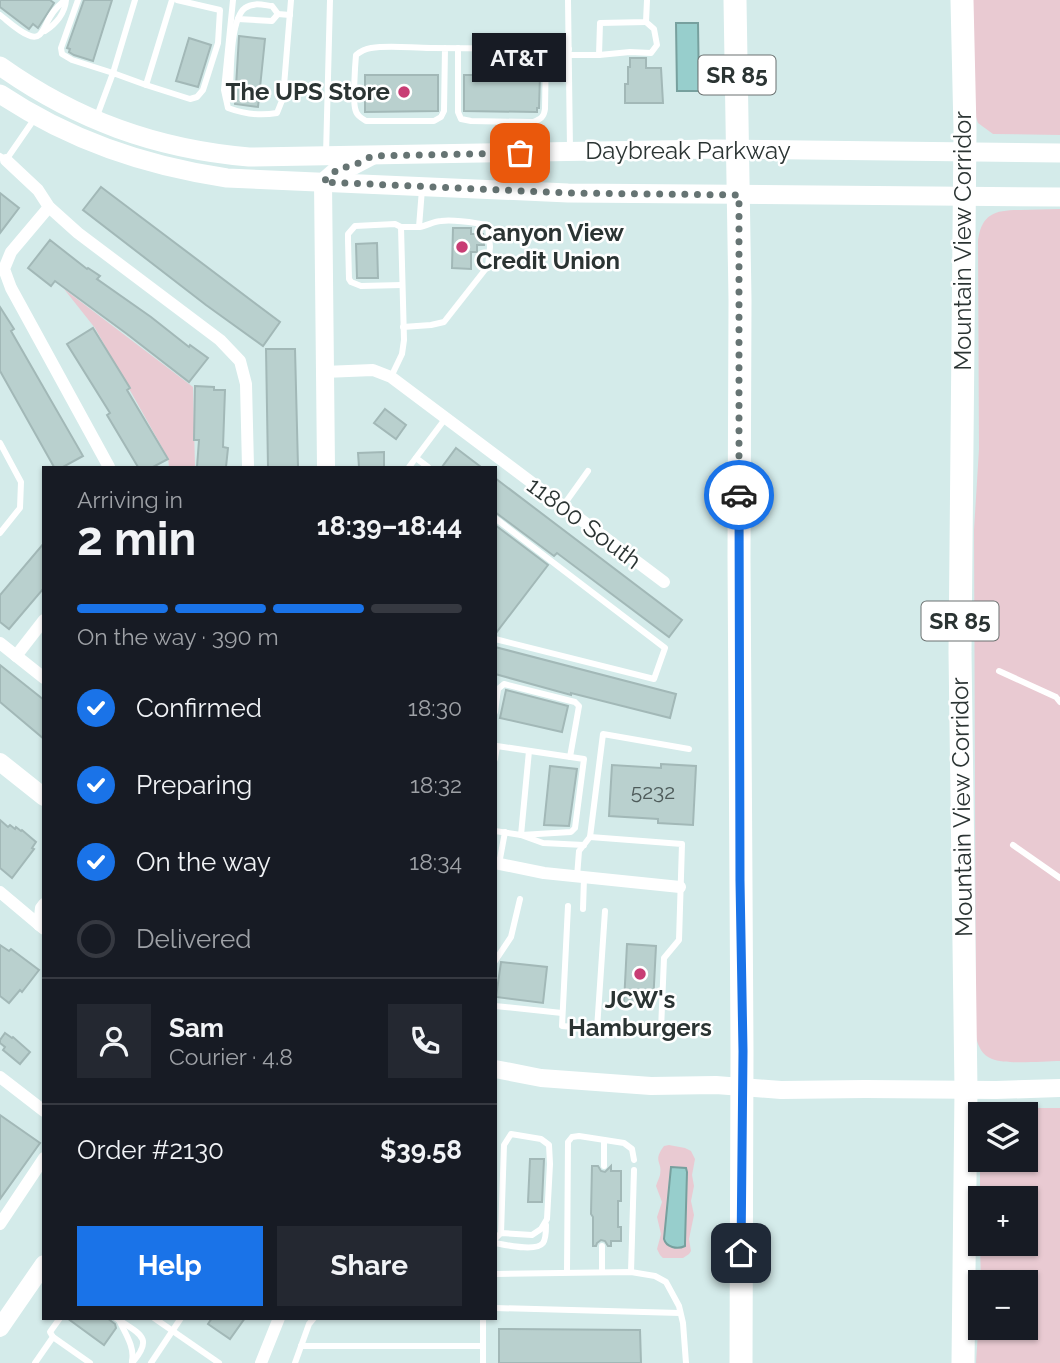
<!DOCTYPE html>
<meta charset="utf-8">
<style>
:root{--surface:#171b24;--page:#242831;--text:#f1f3f6;--muted:#9ea1a6;--line:#363941;--accent:#1a73e8}
body{margin:0;font-family:Raleway,sans-serif;background:var(--page);color:var(--text);height:100vh;display:flex;flex-direction:column;font-size:26px;white-space:nowrap}
*{box-sizing:border-box;margin:0}
p{font-size:23px;color:var(--muted)}
.icon{flex:none;width:38px;height:38px;fill:none;stroke:currentColor;stroke-width:2;stroke-linecap:round;stroke-linejoin:round}
.map{position:relative;flex:1;overflow:hidden}
.details{position:absolute;left:42px;top:466px;width:455px;height:854px;display:flex;flex-direction:column;background:var(--surface);border-radius:0px;box-shadow:0 2px 5px #0004}
.details>*{flex:none}
.fabs{position:absolute;left:968px;top:1102px;display:grid;gap:14px}
.fabs a{display:grid;place-items:center;width:70px;height:70px;border-radius:0px;background:var(--surface);box-shadow:0 2px 5px #0004;font-size:35px}
.pin{position:absolute;display:grid;place-items:center;width:60px;height:60px;color:#fff;margin:-30px;border-radius:14px;box-shadow:0 4px 10px #0006}
.courier{position:absolute;display:grid;place-items:center;width:70px;height:70px;margin:-35px;border:5px solid #1a73e8;border-radius:50%;background:#fff;color:#222;box-shadow:0 2px 9px #0007}
.bubble{position:absolute;height:49px;border-radius:0px;background:var(--surface);box-shadow:0 2px 5px #0004;font-size:23px;font-weight:700;line-height:49px;text-align:center}
.summary em{font-style:normal;font-weight:700}
.summary div{display:flex;flex-direction:column-reverse}
.summary{display:flex;align-items:center;justify-content:space-between;height:119px;padding:0 35px}
h1{font-size:46px;font-weight:700;line-height:52px}
.bar{display:grid;grid-template-columns:repeat(4,1fr);gap:10px 7px;align-content:center;height:84px;padding:0 35px}
.bar i{height:9px;border-radius:5px;background:var(--line)}
.bar .active{background:var(--accent)}
.bar p{grid-column:span 4}
.line{display:flex;align-items:center;gap:18px;padding:0 35px;border-top:2px solid var(--line)}
.line div{flex:1}
.round{display:grid;place-items:center;flex:none;width:74px;height:74px;border-radius:0px;background:var(--page)}
ol{padding:0 35px;list-style:none}
li{display:flex;align-items:center;gap:21px;height:77px}
li p{margin-inline-start:auto}
li .icon{padding:7px;border-radius:50%;background:var(--accent);color:#fff;stroke-width:4}
li:last-child{color:var(--muted)}
li i{width:38px;height:38px;border:4px solid var(--line);border-radius:50%}
.primary-button{display:flex;gap:14px;margin-top:auto;padding:14px 35px}
.primary-button a{flex:1;height:80px;border-radius:0px;background:var(--accent);color:#fff;font-size:28px;font-weight:700;line-height:80px;text-align:center}
.primary-button a+a{background:var(--page);color:var(--text)}
.map>svg:first-child{display:block}
.green{fill:#e9cad2}
.water{fill:#97cecc;stroke:#77a09e;stroke-width:2}
.building{fill:#b9d0ce;stroke:#a2b8b7;stroke-width:2}
.lines{fill:none;stroke-linecap:round;stroke-linejoin:round}
.lane{stroke:#fff;stroke-width:6}
.street{stroke:#fff;stroke-width:12}
.secondary{stroke:#fff;stroke-width:18}
.primary{stroke:#fff;stroke-width:19}
.highway{stroke:#fff;stroke-width:23}
.done{stroke:#667473;stroke-width:7;stroke-dasharray:0 12.6}
.route{stroke:#1a73e8;stroke-width:9}
.poi-dot{fill:#c83d74;stroke:#fff;stroke-width:2.5}
.labels{text-anchor:middle;stroke-width:5;stroke-linejoin:round;paint-order:stroke}
.number-label{font-size:21px;fill:#4e5b5a}
.shield{fill:#fff;stroke:#6b7170;stroke-width:2}
.shield-label{font-size:23px;font-weight:bold;fill:#2b3433}
.poi-label{font-size:24px;font-weight:bold;fill:#2b3433;stroke:#fff;text-anchor:end}
.street-label{font-size:24px;fill:#2b3433;stroke:#fff}
</style>
<div class="map">
<svg width="1060" height="1363" viewBox="0 0 1060 1363">
<rect width="100%" height="100%" fill="#d4ebea"/>
<g class="green">
<path d="M 972,0 L 1060,0 L 1060,135 L 993,134 L 978,123 L 974,111 Z"/>
<path d="M 1060,209 L 1060,1061 C 1043,1061 1006,1065 992,1059 C 982,1055 978,1046 976,1037 L 974,530 L 979,449 L 978,240 C 982,213 996,210 1021,210 C 1034,210 1047,209 1060,209 Z"/>
<path d="M 64,289 L 193,387 L 195,467 L 169,467 L 168,458 L 95,328 Z"/>
<path d="M 1006,1108 L 1060,1108 L 1060,1363 L 976,1363 L 980,1302 L 980,1328 L 1026,1328 L 1026,1283 L 981,1283 L 980,1244 L 1026,1244 L 1026,1199 L 980,1199 L 980,1148 L 980,1160 L 1026,1160 L 1026,1115 L 990,1115 Z"/>
<path d="M 669,1145 L 685,1148 L 691,1151 L 695,1159 L 692,1175 L 694,1186 L 691,1201 L 694,1215 L 689,1239 L 691,1251 L 689,1254 L 683,1258 L 663,1258 L 660,1255 L 657,1249 L 661,1234 L 657,1217 L 662,1202 L 656,1186 C 657,1182 659,1179 660,1175 C 663,1161 652,1162 664,1146 Z"/>
</g>
<g class="water">
<path d="M 676,23 L 698,23 L 699,91 L 677,91 Z"/>
<path d="M 671,1167 L 686,1168 L 687,1172 L 685,1243 L 685,1246 C 677,1250 666,1247 664,1239 Z"/>
</g>
<g class="building">
<path d="M 0,0 L 50,0 L 54,3 L 38,28 L 33,24 L 29,29 L 0,7 Z"/>
<path d="M 84,0 L 112,0 L 93,61 L 74,55 L 69,52 L 70,49 L 67,48 Z"/>
<path d="M 239,36 L 265,39 L 258,107 L 235,104 Z"/>
<path d="M 189,38 L 211,45 L 198,87 L 176,81 Z"/>
<path d="M 630,58 L 646,58 L 646,68 L 661,68 L 663,103 L 625,103 L 625,84 L 628,84 L 628,67 L 630,67 Z"/>
<path d="M 365,75 L 438,75 L 438,111 L 365,112 Z"/>
<path d="M 464,75 L 540,75 L 539,108 L 537,108 L 537,112 L 464,111 Z"/>
<path d="M 101,187 L 280,322 L 263,346 L 206,305 L 83,210 Z"/>
<path d="M 0,193 L 19,208 L 0,233 Z"/>
<path d="M 453,228 L 471,228 L 471,234 L 483,234 L 484,245 L 477,245 L 477,252 L 471,252 L 471,269 L 452,268 Z"/>
<path d="M 50,240 L 87,269 L 88,268 L 100,276 L 97,279 L 151,317 L 189,347 L 190,345 L 208,358 L 189,382 L 127,334 L 55,281 L 51,286 L 28,268 Z"/>
<path d="M 377,243 L 378,278 L 357,278 L 356,244 Z"/>
<path d="M 0,307 L 14,329 L 11,331 L 83,456 L 63,467 L 54,467 L 0,371 Z"/>
<path d="M 93,328 L 130,388 L 127,390 L 168,459 L 153,467 L 138,467 L 107,415 L 110,413 L 67,344 Z"/>
<path d="M 266,349 L 295,349 L 298,467 L 268,467 Z"/>
<path d="M 195,386 L 214,387 L 214,390 L 225,390 L 223,447 L 228,448 L 226,467 L 197,467 L 199,440 L 194,440 Z"/>
<path d="M 385,409 L 406,425 L 396,439 L 374,423 Z"/>
<path d="M 456,448 L 481,467 L 442,467 Z"/>
<path d="M 384,452 L 384,467 L 359,467 L 358,453 Z"/>
<path d="M 495,478 L 682,620 L 669,637 L 557,553 L 554,556 L 495,512 Z"/>
<path d="M 495,525 L 548,565 L 496,633 L 495,633 Z"/>
<path d="M 44,543 L 44,588 L 9,629 L 0,622 L 0,595 Z"/>
<path d="M 495,647 L 676,694 L 670,718 L 571,693 L 571,695 L 495,674 Z"/>
<path d="M 0,665 L 44,700 L 44,739 L 0,702 Z"/>
<path d="M 506,690 L 568,706 L 562,732 L 500,718 Z"/>
<path d="M 661,764 L 696,766 L 693,825 L 658,823 L 658,819 L 609,816 L 612,765 L 661,768 Z"/>
<path d="M 550,766 L 577,769 L 569,826 L 544,825 Z"/>
<path d="M 0,820 L 8,827 L 10,825 L 15,829 L 16,827 L 21,831 L 22,830 L 36,842 L 32,848 L 34,849 L 12,878 L 0,868 Z"/>
<path d="M 627,944 L 656,946 L 653,1004 L 624,1003 Z"/>
<path d="M 0,945 L 9,951 L 11,949 L 39,970 L 22,992 L 20,990 L 9,1003 L 0,996 Z"/>
<path d="M 501,962 L 547,967 L 543,1003 L 496,997 Z"/>
<path d="M 5,1033 L 12,1038 L 13,1037 L 30,1052 L 20,1064 L 3,1050 L 5,1047 L 0,1043 L 0,1040 Z"/>
<path d="M 0,1115 L 40,1143 L 0,1199 Z"/>
<path d="M 530,1159 L 544,1159 L 542,1202 L 528,1202 Z"/>
<path d="M 592,1166 L 598,1166 L 601,1171 L 605,1172 L 611,1166 L 611,1171 L 621,1171 L 621,1201 L 618,1201 L 618,1227 L 621,1227 L 621,1241 L 611,1241 L 611,1246 L 608,1246 L 605,1241 L 601,1240 L 597,1243 L 596,1246 L 593,1246 L 593,1217 L 591,1214 Z"/>
<path d="M 67,1318 L 107,1318 L 115,1324 L 116,1328 L 104,1345 Z"/>
<path d="M 212,1318 L 245,1318 L 230,1339 L 208,1324 Z"/>
<path d="M 499,1329 L 640,1330 L 641,1363 L 499,1363 Z"/>
</g>
<g class="lines">
<g class="lane">
<path d="M 78,0 L 61,48 L 62,54 L 72,60 L 113,73 L 135,0"/>
<path d="M 233,0 L 224,90 L 228,108 C 244,114 260,116 277,113 L 283,98 L 291,0"/>
<path d="M 568,0 L 570,149"/>
<path d="M 0,15 C 9,22 18,31 28,35 C 42,42 44,26 50,17 C 54,10 59,5 65,0"/>
<path d="M 238,19 L 272,21 L 278,14"/>
<path d="M 45,31 C 56,24 65,13 66,0"/>
<path d="M 445,48 L 444,111 L 441,117 L 434,121 L 366,121 C 361,118 356,115 355,108 C 353,99 355,66 356,55 C 361,51 364,49 371,48 C 390,45 411,48 431,48 C 477,48 523,49 569,49"/>
<path d="M 458,48 L 458,112 L 461,119 L 471,121 L 533,122 C 541,119 544,117 545,109 L 546,49"/>
<path d="M 569,55 L 599,55 L 600,23 L 646,22 L 647,0"/>
<path d="M 599,55 L 630,52 L 651,53 L 657,45 L 654,29 L 646,22"/>
<path d="M 146,85 L 190,99 L 197,97 L 203,90 L 218,43 L 220,10 L 177,0"/>
<path d="M 226,97 L 230,90 C 231,72 230,19 245,8 C 253,2 263,5 272,6 L 278,14 L 290,15"/>
<path d="M 97,116 L 113,73 L 146,85 L 172,0"/>
<path d="M 326,155 L 330,0"/>
<path d="M 0,156 L 6,160 L 35,118"/>
<path d="M 401,227 L 395,224 L 355,226 L 348,234 L 348,240 L 349,279 L 351,282 L 361,286 L 402,285"/>
<path d="M 403,327 L 431,325 L 444,322 L 488,266 L 490,247 L 488,225 C 473,223 456,219 441,221 C 434,221 427,226 419,227"/>
<path d="M 391,377 L 402,354 L 404,340 L 401,227 L 419,227 L 422,189"/>
<path d="M 0,443 L 21,482 L 20,508 L 0,533"/>
<path d="M 416,458 L 428,467"/>
<path d="M 409,467 L 445,419"/>
<path d="M 563,506 L 588,471"/>
<path d="M 495,518 L 665,648 L 654,679 L 495,639"/>
<path d="M 999,671 L 1056,697 L 1060,702"/>
<path d="M 495,712 L 498,689 L 504,684 L 575,702 L 579,706 L 570,757"/>
<path d="M 529,751 L 521,835 L 543,843 L 584,845"/>
<path d="M 495,759 L 497,746 L 584,759 L 575,828 L 571,832 L 521,835 L 495,831"/>
<path d="M 1013,845 L 1060,878"/>
<path d="M 499,864 L 505,832"/>
<path d="M 577,877 L 579,851 L 590,837 L 603,734 L 689,749"/>
<path d="M 568,906 L 562,1026 L 597,1029 L 661,1030 L 664,958 L 679,940 L 682,844 L 590,837"/>
<path d="M 583,909 L 584,878"/>
<path d="M 495,961 L 511,937 L 520,899"/>
<path d="M 495,1006 L 562,1013"/>
<path d="M 597,1029 L 605,911"/>
<path d="M 604,1166 L 604,1140"/>
<path d="M 495,1239 L 501,1233 L 504,1145 L 511,1134 L 541,1139 L 549,1145 L 550,1164 L 547,1219 L 541,1229 L 532,1235 L 501,1233"/>
<path d="M 495,1243 C 506,1245 536,1252 543,1243 C 546,1239 546,1230 546,1225"/>
<path d="M 567,1272 L 568,1142 L 572,1137 L 579,1136 L 624,1143 L 632,1149 L 634,1160"/>
<path d="M 602,1272 L 602,1246"/>
<path d="M 631,1272 L 634,1170"/>
<path d="M 495,1274 L 631,1272 L 655,1276 L 666,1282 L 679,1306 L 683,1323 L 686,1363"/>
<path d="M 495,1308 L 680,1313"/>
<path d="M 116,1318 L 119,1320 C 125,1333 135,1347 132,1361"/>
<path d="M 154,1318 L 219,1363"/>
<path d="M 483,1318 L 483,1363"/>
<path d="M 119,1320 C 142,1335 153,1339 132,1363"/>
<path d="M 53,1337 L 50,1332 L 60,1318"/>
<path d="M 301,1346 L 483,1346"/>
<path d="M 35,1363 L 53,1337 L 90,1363"/>
<path d="M 151,1363 L 181,1318"/>
<path d="M 295,1363 L 309,1324 L 314,1318"/>
</g>
<g class="street">
<path d="M 6,160 L 38,190 L 49,207 L 78,233 L 220,340 L 240,361 L 246,384 L 248,467"/>
<path d="M 49,207 L 11,252 L 4,269 L 11,288 L 109,467"/>
<path d="M 324,372 L 373,370 L 391,377 L 664,582"/>
<path d="M 0,643 L 44,678"/>
<path d="M 16,656 L 44,620"/>
<path d="M 495,863 L 544,873 L 680,887"/>
<path d="M 0,892 L 44,929"/>
<path d="M 39,925 L 41,908 L 44,904"/>
<path d="M 0,1077 L 44,1111"/>
<path d="M 0,1224 L 44,1158"/>
<path d="M 261,1363 L 279,1318"/>
</g>
<g class="secondary">
<path d="M 326,467 L 323,182 L 339,168 L 353,166 L 372,156"/>
<path d="M 0,762 L 44,797"/>
<path d="M 495,1069 L 541,1078 L 651,1086 L 716,1085 L 781,1090 L 865,1089 L 996,1090 L 1060,1088"/>
<path d="M 0,1328 L 44,1264"/>
</g>
<g class="primary">
<path d="M 0,66 C 76,120 156,149 249,157 L 715,149 L 1060,153"/>
<path d="M 0,94 C 69,140 144,166 227,178 L 568,193 L 1060,197"/>
</g>
<g class="highway">
<path d="M 735,0 L 740,300 L 739,558 L 742,1051 L 741,1363"/>
<path d="M 962,0 L 965,130 L 960,652 L 966,1090 L 963,1363"/>
</g>
</g>
<g class="lines">
<path class="done" d="M 520,153 L 372,156 L 353,166 L 339,168 L 323,182 L 568,193 L 739,195 L 739,495"/>
<path class="route" d="M 739,495 L 740,881 L 743,1051 L 741,1253"/>
</g>
<g class="poi-dot">
<circle cx="404" cy="92" r="7"/>
<circle cx="462" cy="247" r="7"/>
<circle cx="640" cy="974" r="7"/>
</g>
<g class="labels">
<g class="number-label">
<text x="653" y="799">5232</text>
</g>
<g class="shield">
<rect x="698.5" y="55.5" width="77" height="39" rx="5"/>
<rect x="921.5" y="601.5" width="77" height="39" rx="5"/>
</g>
<g class="shield-label">
<text x="737" y="83">SR 85</text>
<text x="960" y="629">SR 85</text>
</g>
<g class="poi-label">
<text x="390" y="100">The UPS Store</text>
<text x="476" y="241" text-anchor="start">Canyon View<tspan x="476" dy="28">Credit Union</tspan></text>
<text x="640" y="1008" text-anchor="middle">JCW's<tspan x="640" dy="28">Hamburgers</tspan></text>
</g>
<g class="street-label">
<text x="688" y="159">Daybreak Parkway</text>
<text transform="translate(963 241) rotate(-90)" y="8">Mountain View Corridor</text>
<text transform="translate(584 523) rotate(37)" y="8">11800 South</text>
<text transform="translate(962 807) rotate(-91)" y="8">Mountain View Corridor</text>
</g>
</g>
</svg>
<div class="fabs">
<a><svg class="icon" aria-label="layers" viewBox="0 0 24 24"><path d="M12 4l9 5-9 5-9-5zM3 14l9 5 9-5"/></svg></a>
<a>+</a>
<a>−</a>
</div>
<div class="pin" style="left:520px;top:153px;background:#ea580c"><svg class="icon" aria-label="bag" viewBox="0 0 24 24"><path d="M5 8h14l-1 12H6zM9 8a3 3 0 0 1 6 0"/></svg></div>
<div class="pin" style="left:741px;top:1253px;background:#1f2937"><svg class="icon" aria-label="home" viewBox="0 0 24 24"><path d="M3 11l9-7 9 7M6 9v11h12V9"/></svg></div>
<div class="courier" style="left:739px;top:495px"><svg class="icon" aria-label="car" viewBox="0 0 24 24"><path d="M5 17H2v-5l4-1 3-4h7l3 4 3 1v5h-3M9 17h6M6 11h13"/><circle cx="7" cy="17" r="2"/><circle cx="17" cy="17" r="2"/></svg></div>
<div class="bubble" style="left:472px;top:33px;width:94px">AT&amp;T</div>
<section class="details">
<div class="summary"><div><h1>2 min</h1><p>Arriving in</p></div><em>18:39–18:44</em></div>
<div class="bar"><i class="active"></i><i class="active"></i><i class="active"></i><i></i><p>On the way · 390 m</p></div>
<ol>
<li><svg class="icon" aria-label="check" viewBox="0 0 24 24"><path d="M5 12l5 5 9-10"/></svg>Confirmed<p>18:30</p></li>
<li><svg class="icon" aria-label="check" viewBox="0 0 24 24"><path d="M5 12l5 5 9-10"/></svg>Preparing<p>18:32</p></li>
<li><svg class="icon" aria-label="check" viewBox="0 0 24 24"><path d="M5 12l5 5 9-10"/></svg>On the way<p>18:34</p></li>
<li><i></i>Delivered</li>
</ol>
<div class="line" style="height:126px"><a class="round"><svg class="icon" aria-label="person" viewBox="0 0 24 24"><circle cx="12" cy="8" r="4"/><path d="M4 21q1-7 8-7t8 7"/></svg></a><div><b>Sam</b><p>Courier · 4.8</p></div><a class="round"><svg class="icon" aria-label="phone" viewBox="0 0 24 24"><path d="M5 4h4l2 5-3 2q2 4 5 5l2-3 5 2v4C11 20 4 13 5 4z"/></svg></a></div>
<div class="line" style="height:91px"><div>Order #2130</div><b>$39.58</b></div>
<div class="primary-button"><a>Help</a><a>Share</a></div>
</section>
</div>
